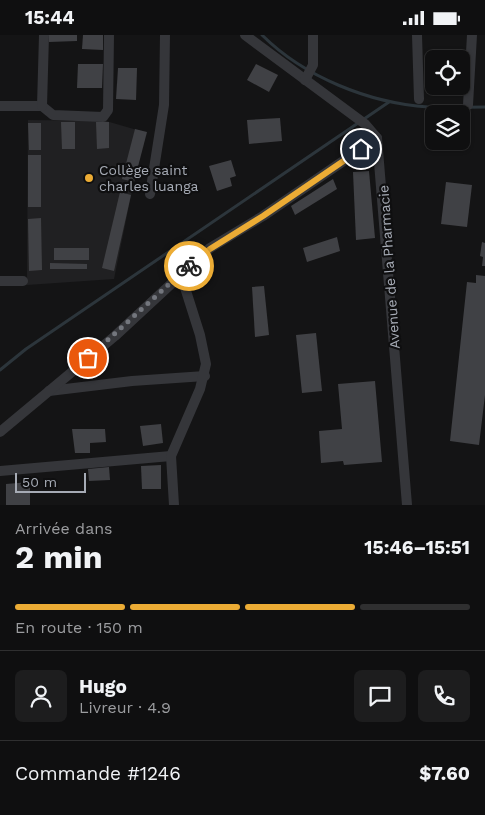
<!DOCTYPE html>
<html lang="fr">
<meta charset="utf-8">
<style>
:root{--surface:#0f0f10;--page:#1d1d1e;--text:#f1f3f6;--muted:#9b9c9f;--line:#2f2f30;--accent:#ecac35}
body{margin:0;font-family:"Work Sans",sans-serif;background:var(--page);color:var(--text);height:100vh;display:flex;flex-direction:column;font-size:19px;white-space:nowrap}
*{box-sizing:border-box;margin:0}
p{font-size:16px;color:var(--muted)}
.icon{flex:none;width:28px;height:28px;fill:none;stroke:currentColor;stroke-width:2;stroke-linecap:round;stroke-linejoin:round}
.map{position:relative;height:470px;overflow:hidden}
.sheet{display:flex;flex-direction:column;background:var(--surface);flex:1}
.sheet>*{flex:none}
.tools{position:absolute;left:425px;top:15px;display:grid;gap:10px}
.tools a{display:grid;place-items:center;width:45px;height:45px;border-radius:8px;background:var(--surface);box-shadow:0 1px 4px #0004,0 0 0 1px var(--line);font-size:25px}
.scale{position:absolute;left:15px;bottom:12px;width:71px;box-sizing:border-box;padding-left:5px;border:2px solid #a6abb5;border-top:0;font-size:14px;line-height:18px;white-space:nowrap;color:#a6abb5;-webkit-text-stroke:4px #0f0f10;paint-order:stroke}
.pin{position:absolute;display:grid;place-items:center;width:42px;height:42px;color:#fff;margin:-21px;border:2px solid #fff;border-radius:50%;box-shadow:0 1px 5px #0007}
.courier{position:absolute;display:grid;place-items:center;width:50px;height:50px;margin:-25px;border:4px solid #ecac35;border-radius:50%;background:#fff;color:#222;box-shadow:0 1px 6px #0007}
.overview em{font-style:normal;font-weight:700}
.overview div{display:flex;flex-direction:column-reverse}
.overview{display:flex;align-items:center;justify-content:space-between;height:85px;padding:0 15px}
h1{font-size:32px;font-weight:700;line-height:38px}
.bar{display:grid;grid-template-columns:repeat(4,1fr);gap:8px 5px;align-content:center;height:60px;padding:0 15px}
.bar i{height:6px;border-radius:4px;background:var(--line)}
.bar .active{background:var(--accent)}
.bar p{grid-column:span 4}
.line{display:flex;align-items:center;gap:12px;padding:0 15px;border-top:1px solid var(--line)}
.line div{flex:1}
.round{display:grid;place-items:center;flex:none;width:52px;height:52px;border-radius:8px;background:var(--page)}
.status{display:flex;justify-content:space-between;align-items:center;height:35px;padding:0 25px;background:var(--surface);direction:ltr}
.status svg{height:14px;fill:currentColor}
.map>svg:first-child{display:block}
.built{fill:#202022}
.lines{fill:none;stroke-linecap:round;stroke-linejoin:round}
.stream{stroke:#2c353b;stroke-width:3}
.building{fill:#404145}
.street{stroke:#35363a;stroke-width:10}
.done{stroke:#73767d;stroke-width:5;stroke-dasharray:0 9}
.route{stroke:#ecac35;stroke-width:6}
.poi-dot{fill:#ecac35;stroke:#0f0f10;stroke-width:2}
.labels{text-anchor:middle;stroke-width:4.5;stroke-linejoin:round;paint-order:stroke}
.poi-label{font-size:14px;fill:#a6abb5;stroke:#0f0f10;text-anchor:start}
.street-label{font-size:14px;fill:#a6abb5;stroke:#0f0f10}
</style>
<div class="status"><b>15:44</b><svg viewBox="0 0 49 12"><path d="M0 12V9h3v3zM5 12V6h3v6zM10 12V3h3v9zM15 12V0h3v12zM26 1h20v11H26zM47 4h2v5h-2z"/></svg></div>
<div class="map">
<svg width="485" height="470" viewBox="0 0 485 470">
<rect width="100%" height="100%" fill="#141415"/>
<path class="built" d="M 28,85 L 106,86 L 144,97 L 114,244 L 27,250 Z"/>
<g class="lines">
<g class="stream">
<path d="M 262,0 C 304,42 369,68 428,72 C 446,73 466,72 485,72"/>
<path d="M 0,335 L 26,314 L 389,67"/>
</g>
</g>
<g class="building">
<path d="M 49,0 L 77,0 L 77,6 L 49,7 Z"/>
<path d="M 83,0 L 103,0 L 103,15 L 82,14 Z"/>
<path d="M 78,29 L 103,29 L 102,53 L 77,53 Z"/>
<path d="M 256,29 L 278,40 L 269,57 L 247,45 Z"/>
<path d="M 118,33 L 137,33 L 136,65 L 116,64 Z"/>
<path d="M 280,83 L 282,106 L 249,109 L 247,85 Z"/>
<path d="M 61,87 L 75,87 L 75,114 L 62,114 Z"/>
<path d="M 96,87 L 109,87 L 109,113 L 97,114 Z"/>
<path d="M 28,88 L 41,88 L 41,115 L 29,115 Z"/>
<path d="M 135,94 L 147,97 L 134,147 L 122,144 Z"/>
<rect x="28" y="120" width="13" height="52"/>
<path d="M 231,125 L 236,141 L 230,143 L 232,151 L 217,156 L 209,131 Z"/>
<path d="M 369,136 L 375,203 L 356,205 L 353,137 Z"/>
<path d="M 333,144 L 337,154 L 295,180 L 291,171 Z"/>
<path d="M 446,147 L 472,150 L 467,192 L 441,189 Z"/>
<path d="M 120,157 L 131,160 L 114,236 L 102,233 Z"/>
<path d="M 41,183 L 42,235 L 29,236 L 28,184 Z"/>
<path d="M 337,202 L 340,216 L 307,227 L 303,213 Z"/>
<path d="M 482,207 L 485,208 L 485,231 L 482,231 L 483,222 L 480,221 Z"/>
<rect x="54" y="213" width="35" height="12"/>
<path d="M 50,228 L 87,229 L 87,234 L 50,234 Z"/>
<path d="M 476,240 L 485,241 L 485,360 L 479,410 L 450,406 L 467,247 L 476,248 Z"/>
<path d="M 264,251 L 269,300 L 255,302 L 252,252 Z"/>
<path d="M 316,298 L 322,356 L 302,358 L 296,300 Z"/>
<path d="M 375,346 L 382,427 L 344,430 L 343,426 L 321,428 L 319,396 L 342,394 L 338,349 Z"/>
<path d="M 161,389 L 163,408 L 143,411 L 140,391 Z"/>
<path d="M 72,394 L 105,394 L 106,407 L 90,408 L 90,418 L 75,418 Z"/>
<path d="M 161,430 L 161,454 L 142,454 L 141,431 Z"/>
<path d="M 109,432 L 110,445 L 89,446 L 88,434 Z"/>
<path d="M 30,447 L 30,470 L 6,470 L 6,449 Z"/>
</g>
<g class="lines">
<g class="street">
<path d="M 245,0 L 365,89 L 377,103 L 407,470"/>
<path d="M 417,0 L 419,64"/>
<path d="M 305,45 L 313,30 L 313,0"/>
<path d="M 468,70 L 472,0"/>
<path d="M 0,71 L 42,71 L 53,80 L 103,82 L 108,75 L 109,0"/>
<path d="M 42,71 L 44,0"/>
<path d="M 150,159 L 164,70 L 165,0"/>
<path d="M 0,246 L 23,246"/>
<path d="M 49,356 L 132,346 L 205,341"/>
<path d="M 0,397 L 115,301 L 210,213 L 263,181 L 377,103"/>
<path d="M 0,436 L 171,421"/>
<path d="M 174,470 L 171,421 L 200,354 L 206,329 L 200,300 L 181,240"/>
</g>
</g>
<g class="lines">
<path class="done" d="M 88,323 L 189,231"/>
<path class="route" d="M 189,231 L 210,214 L 263,181 L 361,114"/>
</g>
<circle class="poi-dot" cx="89" cy="143" r="5"/>
<g class="labels">
<g class="poi-label">
<text x="99" y="140">Collège saint<tspan x="99" dy="16">charles luanga</tspan></text>
</g>
<g class="street-label">
<text transform="translate(389 232) rotate(-94)" y="5">Avenue de la Pharmacie</text>
</g>
</g>
</svg>
<div class="tools">
<a><svg class="icon" aria-label="locate" viewBox="0 0 24 24"><circle cx="12" cy="12" r="6"/><path d="M12 2v4M12 18v4M2 12h4M18 12h4"/></svg></a>
<a><svg class="icon" aria-label="layers" viewBox="0 0 24 24"><path d="M12 4l9 5-9 5-9-5zM3 14l9 5 9-5"/></svg></a>
</div>
<div class="scale">50 m</div>
<div class="pin" style="left:88px;top:323px;background:#ea580c"><svg class="icon" aria-label="bag" viewBox="0 0 24 24"><path d="M5 8h14l-1 12H6zM9 8a3 3 0 0 1 6 0"/></svg></div>
<div class="pin" style="left:361px;top:114px;background:#1f2937"><svg class="icon" aria-label="home" viewBox="0 0 24 24"><path d="M3 11l9-7 9 7M6 9v11h12V9"/></svg></div>
<div class="courier" style="left:189px;top:231px"><svg class="icon" aria-label="bike" viewBox="0 0 24 24"><circle cx="6" cy="16" r="4"/><circle cx="18" cy="16" r="4"/><path d="M6 16l4-8h5l3 8M10 8l3 8H6M13 5h3"/></svg></div>
</div>
<section class="sheet">
<div class="overview"><div><h1>2 min</h1><p>Arrivée dans</p></div><em>15:46–15:51</em></div>
<div class="bar"><i class="active"></i><i class="active"></i><i class="active"></i><i></i><p>En route · 150 m</p></div>
<div class="line" style="height:90px"><a class="round"><svg class="icon" aria-label="person" viewBox="0 0 24 24"><circle cx="12" cy="8" r="4"/><path d="M4 21q1-7 8-7t8 7"/></svg></a><div><b>Hugo</b><p>Livreur · 4.9</p></div><a class="round"><svg class="icon" aria-label="chat" viewBox="0 0 24 24"><path d="M4 5h16v11H9l-5 4z"/></svg></a><a class="round"><svg class="icon" aria-label="phone" viewBox="0 0 24 24"><path d="M5 4h4l2 5-3 2q2 4 5 5l2-3 5 2v4C11 20 4 13 5 4z"/></svg></a></div>
<div class="line" style="height:65px"><div>Commande #1246</div><b>$7.60</b></div>
</section>
